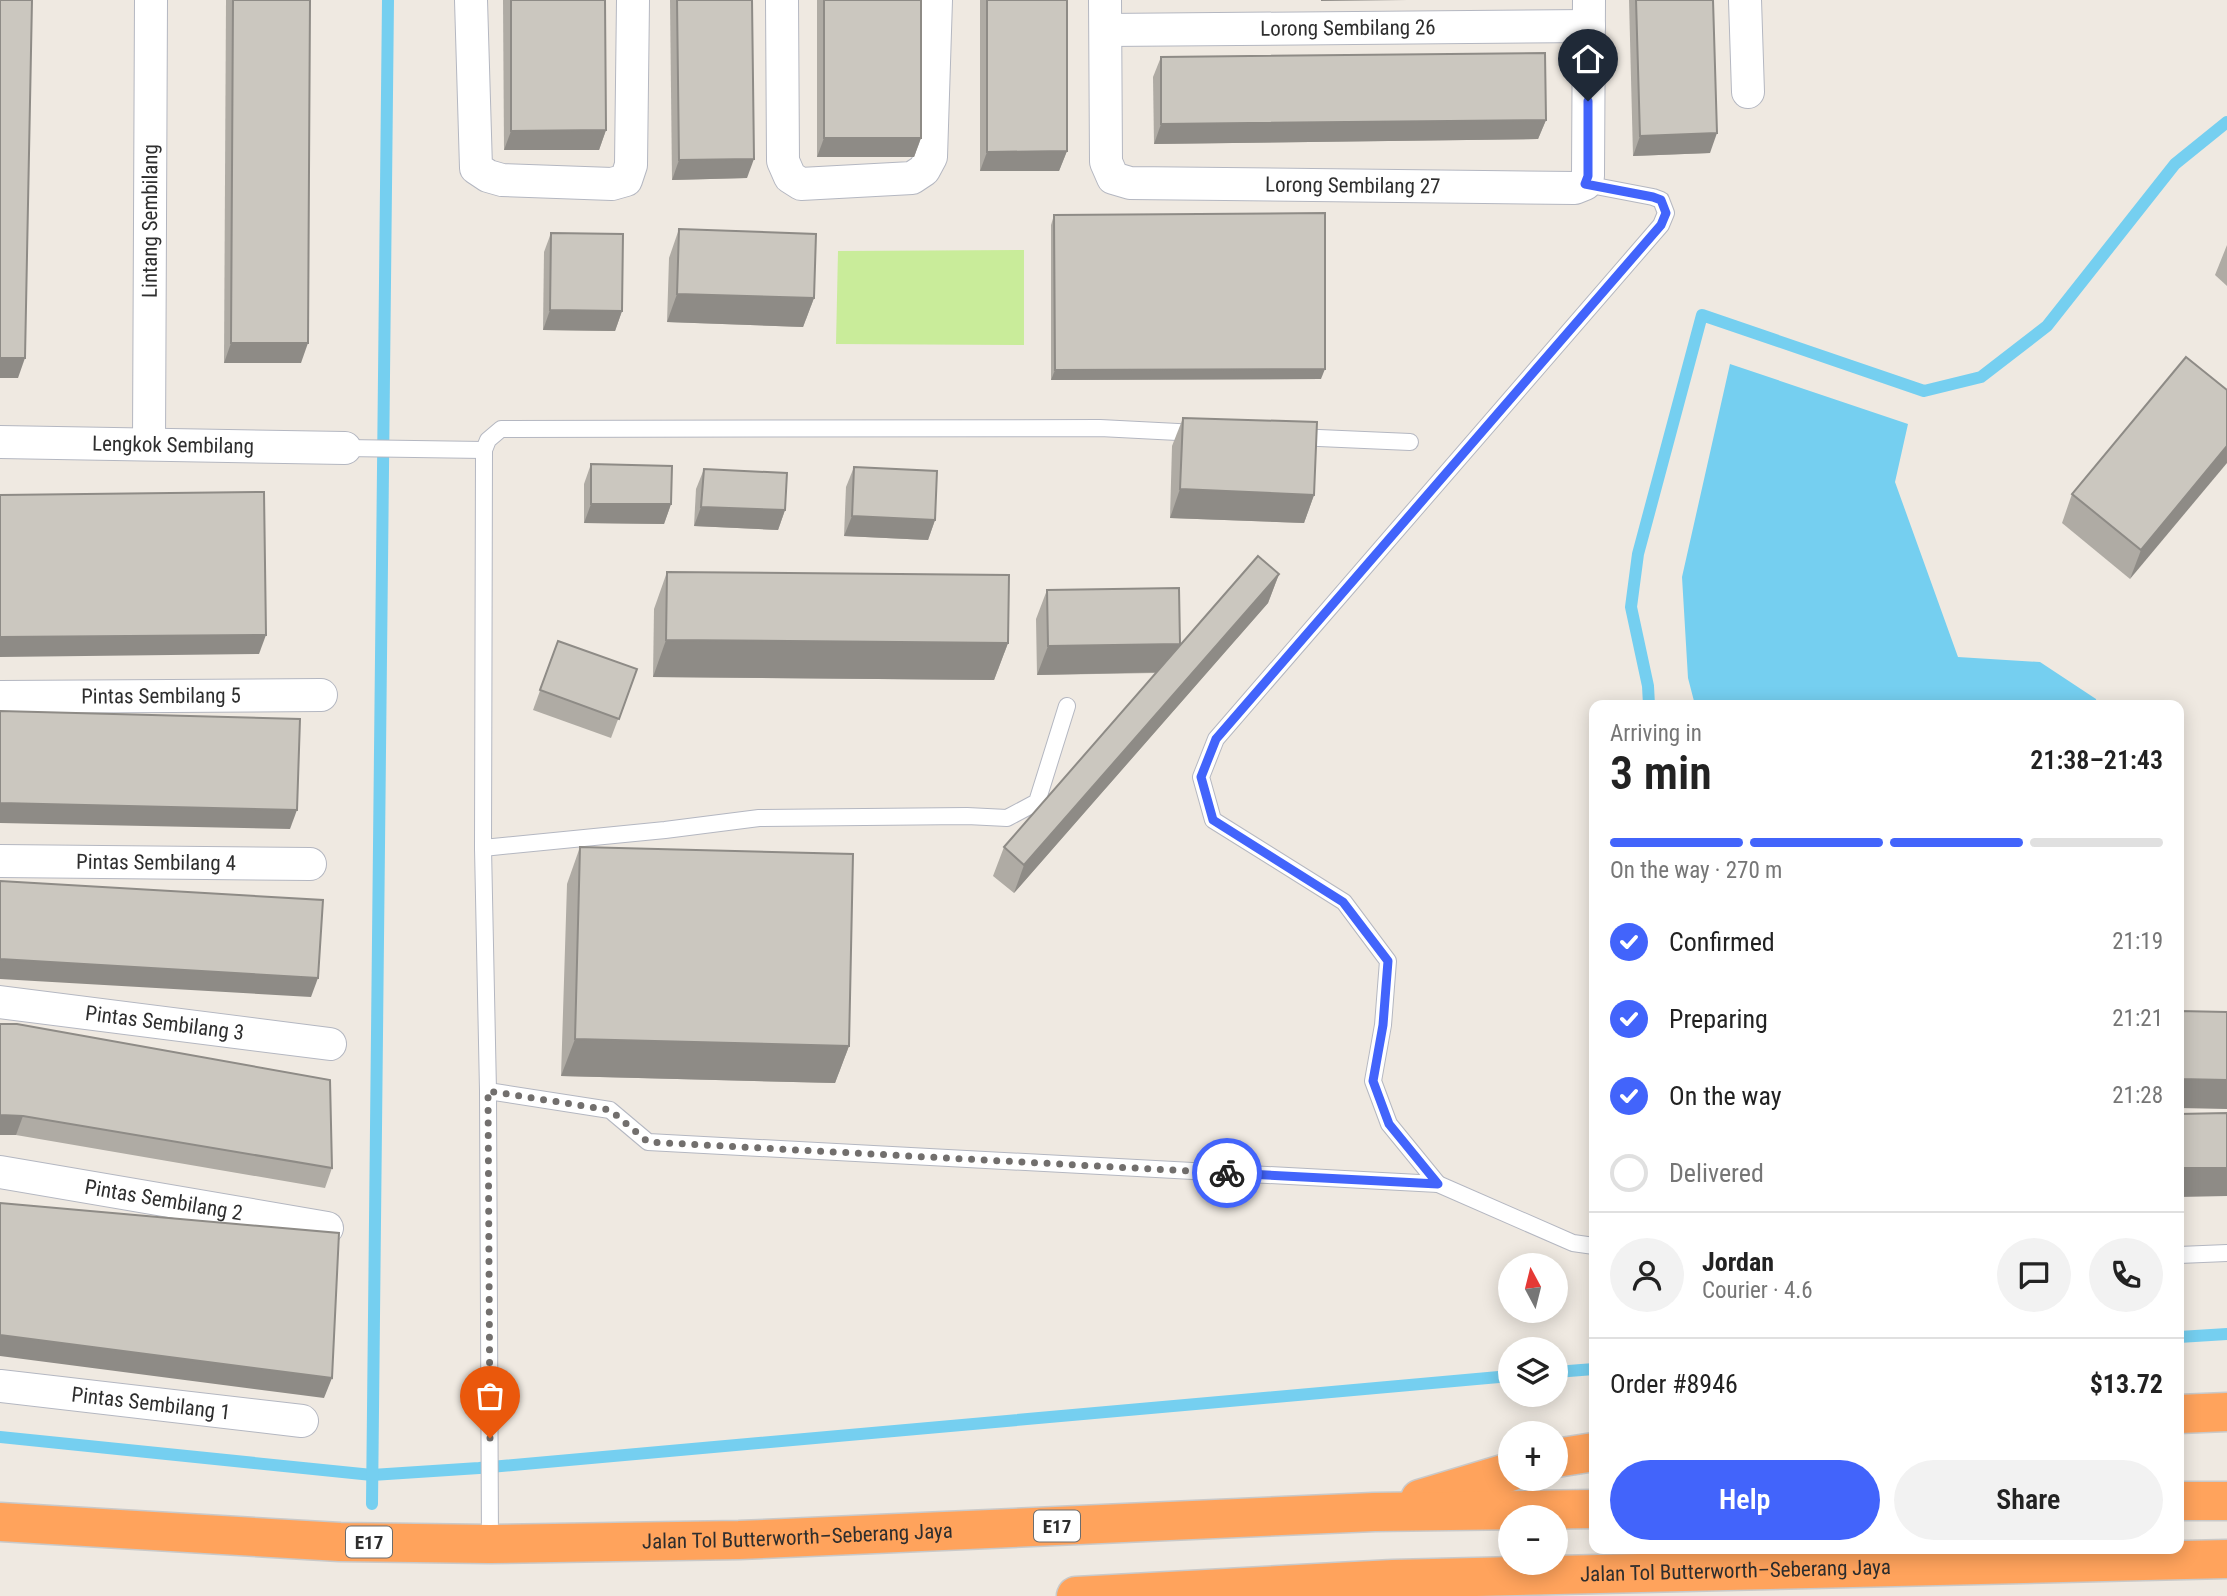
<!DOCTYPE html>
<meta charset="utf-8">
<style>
:root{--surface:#fff;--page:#f2f2f2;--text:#222;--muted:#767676;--line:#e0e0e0;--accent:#4264fb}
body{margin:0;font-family:"Roboto Condensed",sans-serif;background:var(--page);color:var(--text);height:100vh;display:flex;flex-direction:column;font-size:26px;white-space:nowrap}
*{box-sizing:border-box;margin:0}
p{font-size:23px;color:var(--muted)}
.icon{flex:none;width:38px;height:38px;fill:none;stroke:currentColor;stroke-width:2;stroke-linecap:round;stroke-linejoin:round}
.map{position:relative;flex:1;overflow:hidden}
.side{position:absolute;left:1589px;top:700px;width:595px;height:854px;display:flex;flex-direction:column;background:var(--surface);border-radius:14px;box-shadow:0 4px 18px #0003}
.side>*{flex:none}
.needle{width:46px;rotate:353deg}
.controls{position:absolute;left:1498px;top:1253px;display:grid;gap:14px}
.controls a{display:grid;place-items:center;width:70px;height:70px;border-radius:50%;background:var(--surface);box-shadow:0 4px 18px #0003;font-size:35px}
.pin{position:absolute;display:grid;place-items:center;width:60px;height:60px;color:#fff;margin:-72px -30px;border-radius:50% 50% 50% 0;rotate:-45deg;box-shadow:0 0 7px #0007}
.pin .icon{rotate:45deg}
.courier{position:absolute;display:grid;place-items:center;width:70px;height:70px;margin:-35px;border:5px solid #4264fb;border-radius:50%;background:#fff;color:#222;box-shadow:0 2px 9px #0007}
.overview em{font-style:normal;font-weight:600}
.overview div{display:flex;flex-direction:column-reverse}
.overview{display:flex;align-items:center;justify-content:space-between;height:119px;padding:0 21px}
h1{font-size:46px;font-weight:600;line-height:52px}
.bar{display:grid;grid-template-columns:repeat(4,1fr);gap:10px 7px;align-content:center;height:84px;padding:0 21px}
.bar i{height:9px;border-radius:5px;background:var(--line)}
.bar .on{background:var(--accent)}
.bar p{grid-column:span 4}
.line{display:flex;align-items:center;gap:18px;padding:0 21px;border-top:2px solid var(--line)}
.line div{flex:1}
.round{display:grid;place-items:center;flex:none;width:74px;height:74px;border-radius:37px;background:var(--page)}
ol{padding:0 21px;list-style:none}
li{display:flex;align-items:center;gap:21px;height:77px}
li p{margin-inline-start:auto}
li .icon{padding:7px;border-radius:50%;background:var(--accent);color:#fff;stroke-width:4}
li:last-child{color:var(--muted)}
li i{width:38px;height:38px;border:4px solid var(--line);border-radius:50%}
.action{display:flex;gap:14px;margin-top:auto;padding:14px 21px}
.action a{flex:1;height:80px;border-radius:42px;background:var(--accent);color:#fff;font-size:28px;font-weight:600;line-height:80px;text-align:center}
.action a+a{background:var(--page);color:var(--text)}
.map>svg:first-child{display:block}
.pitch{fill:#c9ec9a}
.water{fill:#75cff0}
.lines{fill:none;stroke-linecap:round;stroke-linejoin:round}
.stream{stroke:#75cff0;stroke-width:12}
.lane-casing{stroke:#b4b7c1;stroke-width:18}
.street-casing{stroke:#b4b7c1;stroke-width:34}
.highway-casing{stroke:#c9c9c9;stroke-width:41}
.lane{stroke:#fff;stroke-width:16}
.street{stroke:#fff;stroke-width:32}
.highway{stroke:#ffa35c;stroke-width:38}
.wall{fill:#afaba4}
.shaded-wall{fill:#8e8b86}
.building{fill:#cbc7bf;stroke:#8e8b86;stroke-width:2}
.done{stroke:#726f6d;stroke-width:7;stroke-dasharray:0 12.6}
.route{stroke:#4264fb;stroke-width:9}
.labels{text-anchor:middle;stroke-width:5;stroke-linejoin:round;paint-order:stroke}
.shield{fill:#fff;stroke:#6d6d6d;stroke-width:2}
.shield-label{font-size:19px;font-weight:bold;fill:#2e2e2e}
.street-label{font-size:21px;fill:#2e2e2e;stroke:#fff}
</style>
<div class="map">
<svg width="2227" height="1596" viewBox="0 0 2227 1596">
<rect width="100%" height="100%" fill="#efe9e1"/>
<path class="pitch" d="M 1024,250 L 1024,345 L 836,344 L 838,251 Z"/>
<path class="water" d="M 1730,364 L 1908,424 L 1895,482 L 1958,657 L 2040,662 L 2096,699 L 2097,705 L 1695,705 L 1688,678 L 1682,577 Z"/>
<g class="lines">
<g class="stream">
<path d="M 1649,705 L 1648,686 L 1631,607 L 1638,554 L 1702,315 L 1924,391 L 1981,377 L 2047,326 L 2175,164 L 2227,122"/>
<path d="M 2179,1337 L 2227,1334"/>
<path d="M 1556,1372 L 1594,1369"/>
<path d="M 0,1437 L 372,1475 L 479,1468 L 1510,1376"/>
<path d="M 372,1504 L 388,0"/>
</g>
<defs>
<g id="lane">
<path d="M 1296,437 L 1410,442"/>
<path d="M 345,448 L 484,450"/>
<path d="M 483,848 L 665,830 L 759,818 L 967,816 L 1007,818 L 1037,802 L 1067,706"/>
<path d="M 488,1091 L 610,1110 L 648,1142 L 1438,1184 L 1573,1243 L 1594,1246"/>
<path d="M 1438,1184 L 1389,1124 L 1373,1081 L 1383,1025 L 1388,961 L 1344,902 L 1213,820 L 1201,777 L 1216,739 L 1661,225 L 1666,213 L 1661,200 L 1653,197 L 1585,184"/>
<path d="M 2179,1255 L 2227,1253"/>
<path d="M 490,1544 L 488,1091 L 483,848 L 484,450 L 488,440 L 501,429 L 1100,428 L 1197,433"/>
</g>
<g id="street">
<path d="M 471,0 L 476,168 L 488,176 L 502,180 L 612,184 L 626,180 L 631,165 L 633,0"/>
<path d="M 782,0 L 783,161 L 790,177 L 801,184 L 912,178 L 924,170 L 931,157 L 936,0"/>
<path id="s1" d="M 1105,0 L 1106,162 L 1113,178 L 1130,183 L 1575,188 L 1585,184 L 1588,176 L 1589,0"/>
<path d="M 1745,0 L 1748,92"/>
<path id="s2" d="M 1106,30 L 1589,26"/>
<path id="s3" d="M 0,442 L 345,448"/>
<path id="s4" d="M 149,443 L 151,0"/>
<path id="s5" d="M 0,697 L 321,695"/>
<path id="s6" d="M 0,861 L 310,864"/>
<path id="s7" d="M 0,1002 L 330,1044"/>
<path id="s8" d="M 0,1172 L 327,1228"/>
<path id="s9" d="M 0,1386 L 302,1421"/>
</g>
<g id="highway">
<path d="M 2179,1414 L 2227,1412"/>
<path d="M 1556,1458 L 1594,1452"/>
<path d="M 1420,1499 L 1510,1472"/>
<path d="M 2179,1501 L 2227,1501"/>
<path id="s10" d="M 0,1522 L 340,1542 L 490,1544 L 739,1540 L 1374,1512 L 1594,1509"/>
<path id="s11" d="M 1076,1596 L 1393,1579 L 2227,1559"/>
</g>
</defs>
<use href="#lane" class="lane-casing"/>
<use href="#street" class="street-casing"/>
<use href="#highway" class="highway-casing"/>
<use href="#lane" class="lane"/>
<use href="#street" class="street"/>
<use href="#highway" class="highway"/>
</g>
<g class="wall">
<path d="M 226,0 L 310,0 L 301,363 L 224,363 Z"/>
<path d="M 503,0 L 605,0 L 606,130 L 599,150 L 504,150 Z"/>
<path d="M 670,0 L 752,0 L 747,178 L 672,180 Z"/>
<path d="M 817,0 L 921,0 L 921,138 L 914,157 L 817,157 Z"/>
<path d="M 980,0 L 1067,0 L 1067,151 L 1059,171 L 980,171 Z"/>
<path d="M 1629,0 L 1713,0 L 1710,153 L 1633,156 Z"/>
<path d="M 1161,57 L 1546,120 L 1538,139 L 1154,144 L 1153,77 Z"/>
<path d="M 1054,215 L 1321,379 L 1051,380 L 1051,225 Z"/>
<path d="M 679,229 L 814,298 L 803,327 L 667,322 L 669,258 Z"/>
<path d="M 551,233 L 622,311 L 615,331 L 543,330 L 544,252 Z"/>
<path d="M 2227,245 L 2227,286 L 2215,275 Z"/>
<path d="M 2227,390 L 2130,579 L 2062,523 L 2072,494 Z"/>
<path d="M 1183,418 L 1314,495 L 1304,523 L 1170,518 L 1172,446 Z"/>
<path d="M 591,464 L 671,504 L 664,524 L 584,523 L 584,484 Z"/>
<path d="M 854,467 L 935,520 L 928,540 L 844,536 L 846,487 Z"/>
<path d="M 704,469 L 785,510 L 778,530 L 694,526 L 696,489 Z"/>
<path d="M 667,572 L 1008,643 L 994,680 L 653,677 L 654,609 Z"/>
<path d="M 1279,574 L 1268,603 L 1014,893 L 993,876 L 1004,847 L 1156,673 L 1037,675 L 1036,619 L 1047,590 L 1180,644 L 1178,648 Z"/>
<path d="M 558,641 L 637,669 L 611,738 L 533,710 Z"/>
<path d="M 580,847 L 849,1046 L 835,1083 L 561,1076 L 567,884 Z"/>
<path d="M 0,1024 L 332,1168 L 325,1188 L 16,1135 L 0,1135 Z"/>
</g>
<g class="shaded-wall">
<path d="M 1321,0 L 1407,0 L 1321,1 Z"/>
<path d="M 1546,120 L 1538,139 L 1154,144 L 1161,124 Z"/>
<path d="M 606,130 L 599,150 L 504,150 L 511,131 Z"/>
<path d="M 1717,133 L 1710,153 L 1633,156 L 1640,136 Z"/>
<path d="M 824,138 L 921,138 L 914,157 L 817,157 Z"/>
<path d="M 1067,151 L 1059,171 L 980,171 L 987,152 Z"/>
<path d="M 754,159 L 747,178 L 672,180 L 679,160 Z"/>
<path d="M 677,294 L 814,298 L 803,327 L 667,322 Z"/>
<path d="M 550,310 L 622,311 L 615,331 L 543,330 Z"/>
<path d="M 231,343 L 308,343 L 301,363 L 224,363 Z"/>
<path d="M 0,358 L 25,358 L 18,378 L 0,378 Z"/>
<path d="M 1325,369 L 1321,379 L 1051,380 L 1055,370 Z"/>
<path d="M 2227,446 L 2227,463 L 2130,579 L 2141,550 Z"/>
<path d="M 1180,489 L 1314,495 L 1304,523 L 1170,518 Z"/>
<path d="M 591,504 L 671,504 L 664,524 L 584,523 Z"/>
<path d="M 701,507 L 785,510 L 778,530 L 694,526 Z"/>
<path d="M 852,516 L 935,520 L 928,540 L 844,536 Z"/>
<path d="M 1279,574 L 1268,603 L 1014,893 L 1024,865 Z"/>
<path d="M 266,635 L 259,654 L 0,657 L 0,637 Z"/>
<path d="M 666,640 L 1008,643 L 994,680 L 653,677 Z"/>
<path d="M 1180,644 L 1169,672 L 1037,675 L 1048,646 Z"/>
<path d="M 0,803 L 297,810 L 290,829 L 0,823 Z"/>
<path d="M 0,959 L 318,978 L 311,997 L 0,979 Z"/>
<path d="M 575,1039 L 849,1046 L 835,1083 L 561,1076 Z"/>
<path d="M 2179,1079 L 2227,1080 L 2227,1109 L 2179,1108 Z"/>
<path d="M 0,1115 L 23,1116 L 16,1135 L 0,1135 Z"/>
<path d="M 2179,1168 L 2227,1168 L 2227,1196 L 2179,1197 Z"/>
<path d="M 0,1335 L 332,1378 L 324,1398 L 0,1356 Z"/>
</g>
<g class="building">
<path d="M 0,0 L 32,0 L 25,358 L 0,358 Z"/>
<path d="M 233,0 L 310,0 L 308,343 L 231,343 Z"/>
<path d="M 511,0 L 605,0 L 606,130 L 511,131 Z"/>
<path d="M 677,0 L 752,0 L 754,159 L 679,160 Z"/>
<rect x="824" y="0" width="97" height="138"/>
<path d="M 987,0 L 1067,0 L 1067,151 L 987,152 Z"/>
<path d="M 1636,0 L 1713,0 L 1717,133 L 1640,136 Z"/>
<path d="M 1545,53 L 1546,120 L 1161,124 L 1161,57 Z"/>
<path d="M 1325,213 L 1325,369 L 1055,370 L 1054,215 Z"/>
<path d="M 679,229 L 816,234 L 814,298 L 677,294 Z"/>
<path d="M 551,233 L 623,234 L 622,311 L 550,310 Z"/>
<path d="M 2186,357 L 2227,390 L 2227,446 L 2141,550 L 2072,494 Z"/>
<path d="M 1183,418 L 1317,422 L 1314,495 L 1180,489 Z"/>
<path d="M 591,464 L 672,466 L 671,504 L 591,504 Z"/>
<path d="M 854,467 L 937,471 L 935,520 L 852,516 Z"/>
<path d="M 704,469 L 787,473 L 785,510 L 701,507 Z"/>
<path d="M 264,492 L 266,635 L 0,637 L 0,495 Z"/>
<path d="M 1258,556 L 1279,574 L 1024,865 L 1004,847 Z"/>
<path d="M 667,572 L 1009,575 L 1008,643 L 666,640 Z"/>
<path d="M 1179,588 L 1180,644 L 1048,646 L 1047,590 Z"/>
<path d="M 558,641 L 637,669 L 619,719 L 540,690 Z"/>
<path d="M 0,711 L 300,719 L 297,810 L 0,803 Z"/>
<path d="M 580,847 L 853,854 L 849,1046 L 575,1039 Z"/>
<path d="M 0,881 L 323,900 L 318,978 L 0,959 Z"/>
<path d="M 2179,1011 L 2227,1012 L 2227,1080 L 2179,1079 Z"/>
<path d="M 0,1024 L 17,1024 L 330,1080 L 332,1168 L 23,1116 L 0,1115 Z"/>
<path d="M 2227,1113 L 2227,1168 L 2179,1168 L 2179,1114 Z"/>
<path d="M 0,1203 L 339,1233 L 332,1378 L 0,1335 Z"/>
</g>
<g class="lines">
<path class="done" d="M 490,1438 L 488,1091 L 610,1110 L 648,1142 L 1227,1173"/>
<path class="route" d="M 1227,1173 L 1438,1184 L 1389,1124 L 1373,1081 L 1383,1025 L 1388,961 L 1343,902 L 1213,820 L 1201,777 L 1216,739 L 1661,225 L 1666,213 L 1661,200 L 1653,197 L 1585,184 L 1588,176 L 1588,101"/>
</g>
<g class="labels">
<g class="shield">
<rect x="1034" y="1510.5" width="46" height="31" rx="5"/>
<rect x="346" y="1526.5" width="46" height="31" rx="5"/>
</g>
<g class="shield-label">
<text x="1057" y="1533">E17</text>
<text x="369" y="1549">E17</text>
</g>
<g class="street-label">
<text dy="7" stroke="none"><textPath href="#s2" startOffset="242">Lorong Sembilang 26</textPath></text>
<text dy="7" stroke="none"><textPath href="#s1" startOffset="420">Lorong Sembilang 27</textPath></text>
<text dy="7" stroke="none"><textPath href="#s4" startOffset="222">Lintang Sembilang</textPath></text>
<text dy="7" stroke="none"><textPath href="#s3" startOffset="173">Lengkok Sembilang</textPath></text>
<text dy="7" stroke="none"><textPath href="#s5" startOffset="161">Pintas Sembilang 5</textPath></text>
<text dy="7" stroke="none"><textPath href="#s6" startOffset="156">Pintas Sembilang 4</textPath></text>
<text dy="7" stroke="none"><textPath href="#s7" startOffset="166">Pintas Sembilang 3</textPath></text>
<text dy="7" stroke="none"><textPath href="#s8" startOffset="166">Pintas Sembilang 2</textPath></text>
<text dy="7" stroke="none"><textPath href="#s9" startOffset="152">Pintas Sembilang 1</textPath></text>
<text dy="7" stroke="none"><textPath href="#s10" startOffset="798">Jalan Tol Butterworth–Seberang Jaya</textPath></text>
<text dy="7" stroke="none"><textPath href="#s11" startOffset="660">Jalan Tol Butterworth–Seberang Jaya</textPath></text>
</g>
</g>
</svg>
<div class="controls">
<a><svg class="needle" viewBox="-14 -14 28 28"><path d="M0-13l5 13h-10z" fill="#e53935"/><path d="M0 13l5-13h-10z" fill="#767676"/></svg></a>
<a><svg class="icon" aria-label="layers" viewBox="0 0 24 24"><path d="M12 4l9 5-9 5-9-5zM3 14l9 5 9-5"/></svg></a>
<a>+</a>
<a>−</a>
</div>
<div class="pin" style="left:490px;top:1438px;background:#ea580c"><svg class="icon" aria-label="bag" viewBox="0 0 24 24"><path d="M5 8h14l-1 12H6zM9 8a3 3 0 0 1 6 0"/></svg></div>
<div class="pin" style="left:1588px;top:101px;background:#1f2937"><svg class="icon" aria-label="home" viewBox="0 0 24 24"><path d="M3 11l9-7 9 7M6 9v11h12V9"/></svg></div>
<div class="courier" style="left:1227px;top:1173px"><svg class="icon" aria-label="bike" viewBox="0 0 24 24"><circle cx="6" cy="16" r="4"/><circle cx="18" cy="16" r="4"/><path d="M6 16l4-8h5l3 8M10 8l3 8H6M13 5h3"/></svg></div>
<section class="side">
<div class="overview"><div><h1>3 min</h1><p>Arriving in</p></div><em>21:38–21:43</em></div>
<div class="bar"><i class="on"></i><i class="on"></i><i class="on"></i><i></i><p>On the way · 270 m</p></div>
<ol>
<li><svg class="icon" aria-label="check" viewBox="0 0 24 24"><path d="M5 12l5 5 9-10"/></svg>Confirmed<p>21:19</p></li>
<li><svg class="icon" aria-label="check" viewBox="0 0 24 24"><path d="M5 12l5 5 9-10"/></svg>Preparing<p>21:21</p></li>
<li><svg class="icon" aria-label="check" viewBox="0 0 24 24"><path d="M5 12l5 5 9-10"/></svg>On the way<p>21:28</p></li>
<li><i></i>Delivered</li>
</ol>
<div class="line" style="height:126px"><a class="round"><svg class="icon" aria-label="person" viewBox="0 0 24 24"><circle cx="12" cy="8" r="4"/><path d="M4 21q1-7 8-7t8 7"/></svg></a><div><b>Jordan</b><p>Courier · 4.6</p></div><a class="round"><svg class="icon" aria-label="chat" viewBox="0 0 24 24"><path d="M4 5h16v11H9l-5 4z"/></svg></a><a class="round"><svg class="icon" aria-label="phone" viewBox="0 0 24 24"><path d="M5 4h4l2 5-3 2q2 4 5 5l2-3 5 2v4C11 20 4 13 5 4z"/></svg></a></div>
<div class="line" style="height:91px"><div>Order #8946</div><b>$13.72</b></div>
<div class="action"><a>Help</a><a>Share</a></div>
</section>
</div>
